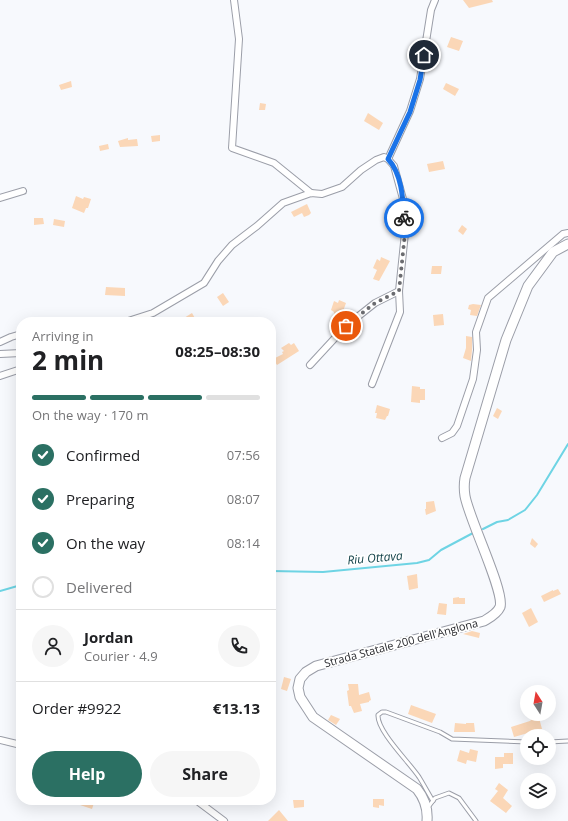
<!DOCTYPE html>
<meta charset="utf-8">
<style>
:root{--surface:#fff;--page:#f6f6f6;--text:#202124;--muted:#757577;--line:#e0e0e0;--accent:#2b7063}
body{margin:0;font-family:"Open Sans",sans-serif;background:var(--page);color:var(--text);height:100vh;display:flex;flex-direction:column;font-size:15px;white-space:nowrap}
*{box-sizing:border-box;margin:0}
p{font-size:13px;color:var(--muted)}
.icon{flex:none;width:22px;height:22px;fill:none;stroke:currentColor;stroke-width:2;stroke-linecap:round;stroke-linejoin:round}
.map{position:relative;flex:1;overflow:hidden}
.details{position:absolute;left:16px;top:317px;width:260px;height:488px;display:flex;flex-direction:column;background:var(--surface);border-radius:16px;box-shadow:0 4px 16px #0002}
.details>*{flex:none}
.needle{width:26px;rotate:349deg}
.controls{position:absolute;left:520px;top:685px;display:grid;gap:8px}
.controls a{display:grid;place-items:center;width:36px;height:36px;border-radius:50%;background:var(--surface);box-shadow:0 4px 16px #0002;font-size:20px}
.pin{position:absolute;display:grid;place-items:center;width:34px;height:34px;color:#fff;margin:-17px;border:2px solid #fff;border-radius:50%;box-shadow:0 1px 4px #0007}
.courier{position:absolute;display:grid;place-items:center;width:40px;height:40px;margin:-20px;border:3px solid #1a73e8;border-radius:50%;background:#fff;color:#222;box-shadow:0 1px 5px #0007}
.head em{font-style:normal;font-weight:700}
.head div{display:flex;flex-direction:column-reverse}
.head{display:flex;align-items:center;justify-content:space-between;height:68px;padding:0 16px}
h1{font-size:26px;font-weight:700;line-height:30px}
.bar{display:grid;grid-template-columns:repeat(4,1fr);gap:6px 4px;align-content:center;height:48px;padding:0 16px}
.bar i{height:5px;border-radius:3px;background:var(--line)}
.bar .on{background:var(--accent)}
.bar p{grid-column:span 4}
.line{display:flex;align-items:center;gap:10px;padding:0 16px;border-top:1px solid var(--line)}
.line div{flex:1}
.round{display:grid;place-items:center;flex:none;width:42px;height:42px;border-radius:21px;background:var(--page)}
ol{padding:0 16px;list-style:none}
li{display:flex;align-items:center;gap:12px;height:44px}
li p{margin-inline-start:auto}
li .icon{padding:4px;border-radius:50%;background:var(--accent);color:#fff;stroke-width:4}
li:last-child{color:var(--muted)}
li i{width:22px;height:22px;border:2px solid var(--line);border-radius:50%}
.button{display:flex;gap:8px;margin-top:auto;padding:8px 16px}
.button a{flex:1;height:46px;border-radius:24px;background:var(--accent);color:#fff;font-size:16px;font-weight:700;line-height:46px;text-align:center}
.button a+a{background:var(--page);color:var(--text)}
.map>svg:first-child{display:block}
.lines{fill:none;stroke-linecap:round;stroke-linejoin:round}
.stream{stroke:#6ed4e4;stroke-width:2}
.building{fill:#fbd7b7}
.lane-casing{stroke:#9b9ea8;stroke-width:5}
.street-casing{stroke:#9b9ea8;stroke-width:8}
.primary-casing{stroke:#9b9ea8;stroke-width:11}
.lane{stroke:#fff;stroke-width:3}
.street{stroke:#fff;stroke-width:6}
.primary{stroke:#fff;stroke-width:9}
.done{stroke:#6b6c70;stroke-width:4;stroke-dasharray:0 7.2}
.route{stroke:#1a73e8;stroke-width:5}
.labels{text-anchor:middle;stroke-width:3.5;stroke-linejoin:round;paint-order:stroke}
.street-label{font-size:11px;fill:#1f2024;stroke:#fff}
.water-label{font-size:12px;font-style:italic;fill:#15444b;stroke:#fff}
</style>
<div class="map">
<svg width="568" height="821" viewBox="0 0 568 821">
<rect width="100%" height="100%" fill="#f7f9fd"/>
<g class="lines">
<g class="stream">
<path d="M 483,529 L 497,522 L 508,520 L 525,510 L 537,495 L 568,444"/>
<path d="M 271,571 L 323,572 L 417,563 L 429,560 L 441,550 L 473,533"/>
<path d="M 0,591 L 21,585"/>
</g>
</g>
<g class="building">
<path d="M 463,0 L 492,0 L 493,2 L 469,8 Z"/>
<path d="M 451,37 L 463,41 L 459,51 L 447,47 Z"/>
<path d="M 71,81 L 72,87 L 61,90 L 59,85 Z"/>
<path d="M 446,83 L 459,89 L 455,96 L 443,89 Z"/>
<path d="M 260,103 L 266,104 L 265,110 L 259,110 Z"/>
<path d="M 368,113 L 383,123 L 379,130 L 364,121 Z"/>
<path d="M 160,135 L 160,141 L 152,142 L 151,136 Z"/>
<path d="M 128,138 L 128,140 L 137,139 L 138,146 L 120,147 L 118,141 Z"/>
<path d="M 108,144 L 109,149 L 100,151 L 99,146 Z"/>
<path d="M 443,161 L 445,169 L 429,172 L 427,164 Z"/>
<path d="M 76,196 L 83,199 L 84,197 L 91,199 L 88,208 L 86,208 L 84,213 L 72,208 Z"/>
<path d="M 307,204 L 311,213 L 309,215 L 304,217 L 302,213 L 294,217 L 291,212 Z"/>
<path d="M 34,218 L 43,218 L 44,224 L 34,225 Z"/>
<path d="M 54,219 L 65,221 L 64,227 L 53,225 Z"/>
<path d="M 462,225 L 467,229 L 463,235 L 458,231 Z"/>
<path d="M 381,257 L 390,261 L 379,281 L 373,279 L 377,270 L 373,268 L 377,259 L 380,261 Z"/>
<path d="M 432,266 L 442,266 L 441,274 L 431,274 Z"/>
<path d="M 106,287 L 125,288 L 125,296 L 105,295 Z"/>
<path d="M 223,293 L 229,302 L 223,306 L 217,297 Z"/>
<path d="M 339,300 L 346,303 L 341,317 L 334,314 L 334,312 L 331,310 L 334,301 L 338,303 Z"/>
<path d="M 473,304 L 481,305 L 477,316 L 470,315 L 471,310 L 468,309 L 469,305 Z"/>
<path d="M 192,313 L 197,322 L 186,322 L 184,318 Z"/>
<path d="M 443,314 L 444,325 L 434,326 L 433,315 Z"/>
<path d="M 466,336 L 472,337 L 472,350 L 471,361 L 463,358 L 466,348 Z"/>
<path d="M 289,343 L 291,345 L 294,343 L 299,351 L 277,365 L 273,359 L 283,354 L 282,352 L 284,351 L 281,348 Z"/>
<path d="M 412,386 L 420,387 L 420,389 L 425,389 L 425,400 L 420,400 L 420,403 L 411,402 Z"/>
<path d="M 377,405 L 390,409 L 388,416 L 387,416 L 385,420 L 376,418 L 377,413 L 375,413 Z"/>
<path d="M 497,408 L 502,411 L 498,419 L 493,416 Z"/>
<path d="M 434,501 L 436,511 L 426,515 L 425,509 L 426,509 L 426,502 Z"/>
<path d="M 532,538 L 538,544 L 535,548 L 530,544 Z"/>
<path d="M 417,574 L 418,588 L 409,590 L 407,576 Z"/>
<path d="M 558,589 L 561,594 L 544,602 L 541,596 L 553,590 L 553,591 Z"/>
<path d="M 459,597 L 459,598 L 465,598 L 465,604 L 453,604 L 453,598 Z"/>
<path d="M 439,603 L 447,604 L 446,615 L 437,614 Z"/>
<path d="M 531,608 L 538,622 L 529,627 L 522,613 Z"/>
<path d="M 472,631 L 480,633 L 479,638 L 463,634 Z"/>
<path d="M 284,677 L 291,679 L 287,691 L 281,689 Z"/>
<path d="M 348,684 L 358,684 L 359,695 L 369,692 L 371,700 L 369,701 L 369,702 L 360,704 L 362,711 L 354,713 L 351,706 L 349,706 L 347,691 L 349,690 Z"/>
<path d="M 411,705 L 436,714 L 432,723 L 408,714 Z"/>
<path d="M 529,714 L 538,714 L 542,729 L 514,737 L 511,727 L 530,721 L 531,720 Z"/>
<path d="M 331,715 L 340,719 L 336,725 L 328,720 Z"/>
<path d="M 455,723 L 466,724 L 466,723 L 474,723 L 475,732 L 454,732 Z"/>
<path d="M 470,749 L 478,751 L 476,762 L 467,760 L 466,764 L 457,761 L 460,750 L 469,753 Z"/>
<path d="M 504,753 L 513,753 L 513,764 L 503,764 L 503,768 L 495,769 L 495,757 L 504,757 Z"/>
<path d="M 499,783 L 508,790 L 503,798 L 512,806 L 506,813 L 490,801 L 498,791 L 495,789 Z"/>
<path d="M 373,799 L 384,799 L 384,806 L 379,805 L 379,808 L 373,807 Z"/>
<path d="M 82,800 L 95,800 L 92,809 L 80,805 Z"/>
<path d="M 293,800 L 304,800 L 304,807 L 294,808 Z"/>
<path d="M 279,810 L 288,821 L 268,821 Z"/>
</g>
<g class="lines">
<defs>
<g id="lane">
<path d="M 549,742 L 568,741"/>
<path d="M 433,801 C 428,793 424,785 419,777 C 409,762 377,731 378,715 L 382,712 L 386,712 L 440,732 L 452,739 L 527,742"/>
<path d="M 429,806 L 435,798 L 449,793 L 459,798 L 476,821"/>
</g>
<g id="street">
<path d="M 234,0 L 239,39 L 232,148 L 274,163 L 311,193"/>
<path d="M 388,159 L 410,111 L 420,79 L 431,10 L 435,0"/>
<path d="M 0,198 L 23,191"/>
<path d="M 125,322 L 153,313 L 204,283 L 218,261 L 232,245 L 257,226 L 283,203 L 311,193 L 322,194 L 342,187 L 361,170 L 376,160 L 384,157 L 388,159 L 394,166 L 403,199 L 405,233 L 399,291 L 400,312 L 372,384"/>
<path d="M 0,342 L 11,337 L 21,334"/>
<path d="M 0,354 L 21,353"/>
<path d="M 310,365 L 346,326 L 375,303 L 399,291"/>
<path d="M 0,376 L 21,369"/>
<path d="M 442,438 L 452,433 L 457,426 L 473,379 L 477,350 L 476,332 L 488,298 L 563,234 L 568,233"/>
<path d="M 0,740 L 21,745"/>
<path d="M 196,800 L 224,821"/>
</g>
<path id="primary" d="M 427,821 C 428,809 425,799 417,789 L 313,717 L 300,697 L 298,688 L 300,679 L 306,672 L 316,666 L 484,621 C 489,618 497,614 500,607 C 505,592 469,519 465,496 C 464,490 464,484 465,478 L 506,340 L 528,286 L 553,252 L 568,244"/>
</defs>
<use href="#lane" class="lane-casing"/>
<use href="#street" class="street-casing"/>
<use href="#primary" class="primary-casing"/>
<use href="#lane" class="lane"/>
<use href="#street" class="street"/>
<use href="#primary" class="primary"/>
</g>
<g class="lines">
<path class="done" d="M 346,326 L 375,303 L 399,291 L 405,233 L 404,218"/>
<path class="route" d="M 404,218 C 403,199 402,174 388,159 L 410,112 L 420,80 L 424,55"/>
</g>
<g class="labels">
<g class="street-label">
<text transform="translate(401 643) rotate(-15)" y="4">Strada Statale 200 dell'Anglona</text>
</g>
<g class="water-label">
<text transform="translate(375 558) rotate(-5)" y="4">Riu Ottava</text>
</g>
</g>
</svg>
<div class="controls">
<a><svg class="needle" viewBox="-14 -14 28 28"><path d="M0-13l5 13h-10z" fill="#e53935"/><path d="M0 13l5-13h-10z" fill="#757577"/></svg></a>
<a><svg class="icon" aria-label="locate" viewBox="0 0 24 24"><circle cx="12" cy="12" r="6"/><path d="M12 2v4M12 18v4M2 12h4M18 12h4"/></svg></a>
<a><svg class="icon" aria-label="layers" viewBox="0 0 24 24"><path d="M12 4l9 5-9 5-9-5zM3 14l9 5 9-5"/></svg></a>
</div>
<div class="pin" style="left:346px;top:326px;background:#ea580c"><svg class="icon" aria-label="bag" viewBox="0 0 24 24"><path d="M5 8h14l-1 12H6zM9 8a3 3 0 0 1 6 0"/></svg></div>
<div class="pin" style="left:424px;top:55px;background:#1f2937"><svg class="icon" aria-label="home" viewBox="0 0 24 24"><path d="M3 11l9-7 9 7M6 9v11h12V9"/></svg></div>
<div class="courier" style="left:404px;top:218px"><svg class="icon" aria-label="bike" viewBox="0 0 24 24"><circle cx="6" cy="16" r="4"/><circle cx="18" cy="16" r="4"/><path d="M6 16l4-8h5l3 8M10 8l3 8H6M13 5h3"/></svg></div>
<section class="details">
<div class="head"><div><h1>2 min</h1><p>Arriving in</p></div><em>08:25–08:30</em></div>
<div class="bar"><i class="on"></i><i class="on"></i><i class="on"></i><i></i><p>On the way · 170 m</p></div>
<ol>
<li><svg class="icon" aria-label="check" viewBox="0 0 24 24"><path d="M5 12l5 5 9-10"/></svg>Confirmed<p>07:56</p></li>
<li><svg class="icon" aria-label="check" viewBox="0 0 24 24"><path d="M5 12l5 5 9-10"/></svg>Preparing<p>08:07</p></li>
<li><svg class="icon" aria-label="check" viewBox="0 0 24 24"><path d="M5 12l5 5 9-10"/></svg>On the way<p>08:14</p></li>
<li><i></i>Delivered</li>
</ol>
<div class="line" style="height:72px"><a class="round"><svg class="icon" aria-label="person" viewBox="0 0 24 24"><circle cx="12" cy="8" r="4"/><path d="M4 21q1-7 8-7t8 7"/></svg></a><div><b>Jordan</b><p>Courier · 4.9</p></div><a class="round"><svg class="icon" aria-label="phone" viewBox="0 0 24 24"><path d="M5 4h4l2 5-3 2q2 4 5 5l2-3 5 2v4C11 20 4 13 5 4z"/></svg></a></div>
<div class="line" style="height:52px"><div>Order #9922</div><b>€13.13</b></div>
<div class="button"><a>Help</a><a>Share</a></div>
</section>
</div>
